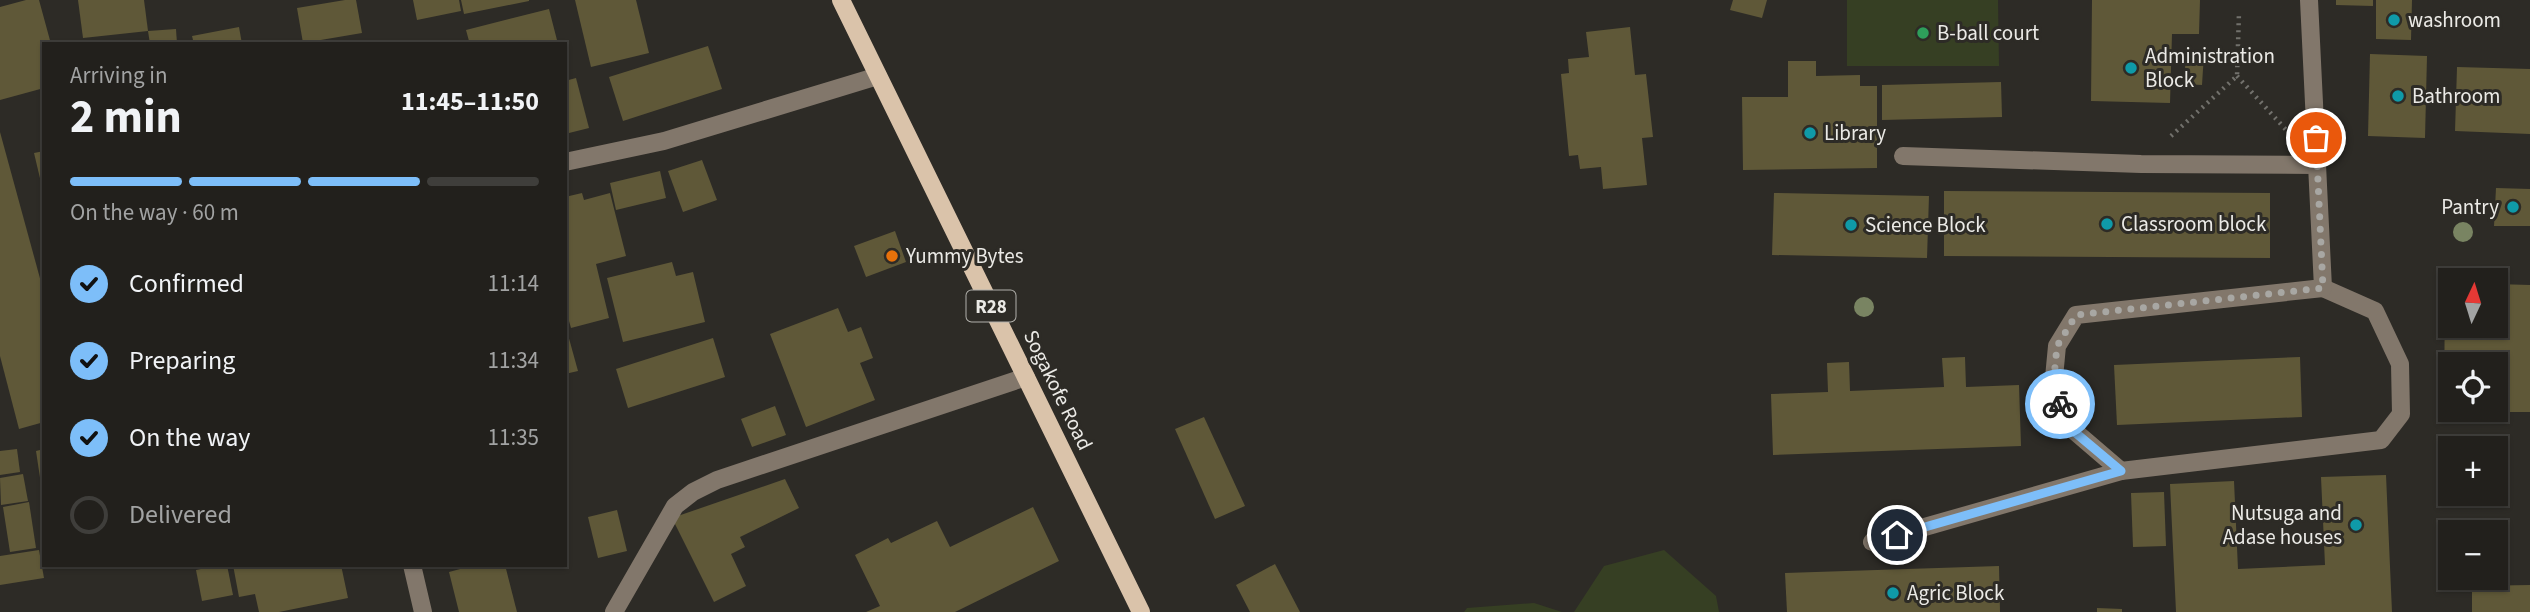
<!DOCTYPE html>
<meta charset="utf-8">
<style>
:root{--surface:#22201c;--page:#2a2825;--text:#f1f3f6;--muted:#a2a3a3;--line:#3f3e3b;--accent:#7dbef9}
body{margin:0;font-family:"Source Sans 3",sans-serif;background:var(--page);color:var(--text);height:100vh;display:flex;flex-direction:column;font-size:26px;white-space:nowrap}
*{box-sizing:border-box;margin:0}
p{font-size:23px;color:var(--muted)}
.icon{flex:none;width:38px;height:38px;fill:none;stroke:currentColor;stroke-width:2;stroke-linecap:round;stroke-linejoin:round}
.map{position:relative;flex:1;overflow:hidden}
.sheet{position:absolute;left:42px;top:42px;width:525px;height:525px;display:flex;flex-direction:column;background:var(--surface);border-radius:0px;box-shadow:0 2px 5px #0004,0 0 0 2px var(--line)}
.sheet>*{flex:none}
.needle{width:46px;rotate:4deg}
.tools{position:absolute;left:2438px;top:268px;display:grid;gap:14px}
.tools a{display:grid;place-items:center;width:70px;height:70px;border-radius:0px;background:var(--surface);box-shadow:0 2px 5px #0004,0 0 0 2px var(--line);font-size:35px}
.pin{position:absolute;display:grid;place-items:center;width:60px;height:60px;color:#fff;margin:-30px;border:4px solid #fff;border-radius:50%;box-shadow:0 2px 7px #0007}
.courier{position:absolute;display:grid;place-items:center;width:70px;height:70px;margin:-35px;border:5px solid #7dbef9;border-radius:50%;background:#fff;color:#222;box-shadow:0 2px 9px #0007}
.head em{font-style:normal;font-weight:700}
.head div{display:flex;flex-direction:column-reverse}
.head{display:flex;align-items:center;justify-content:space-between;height:119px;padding:0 28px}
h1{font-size:46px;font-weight:700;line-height:52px}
.bar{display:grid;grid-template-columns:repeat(4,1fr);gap:10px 7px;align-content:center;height:84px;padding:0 28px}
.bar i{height:9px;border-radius:5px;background:var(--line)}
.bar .on{background:var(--accent)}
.bar p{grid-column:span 4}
ol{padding:0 28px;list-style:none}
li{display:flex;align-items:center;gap:21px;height:77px}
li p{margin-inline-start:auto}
li .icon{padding:7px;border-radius:50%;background:var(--accent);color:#111;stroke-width:4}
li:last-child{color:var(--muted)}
li i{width:38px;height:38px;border:4px solid var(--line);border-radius:50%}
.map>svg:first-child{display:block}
.green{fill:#363f23}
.building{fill:#5f5838}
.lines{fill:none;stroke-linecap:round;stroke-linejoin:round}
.path{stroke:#72716c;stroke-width:4.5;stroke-dasharray:2 5;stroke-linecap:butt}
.minor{stroke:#82776b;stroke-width:18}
.major{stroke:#dac3aa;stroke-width:18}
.tree{fill:#798462}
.done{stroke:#a8a7a3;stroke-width:7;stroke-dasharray:0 12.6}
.route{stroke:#7dbef9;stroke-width:9}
.culture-dot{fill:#0f9aa8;stroke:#2d2b26;stroke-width:2.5}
.leisure-dot{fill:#2e9e5b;stroke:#2d2b26;stroke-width:2.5}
.food-dot{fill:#e8710a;stroke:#2d2b26;stroke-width:2.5}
.labels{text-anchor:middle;stroke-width:6;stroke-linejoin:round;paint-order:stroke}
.shield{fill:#2d2b26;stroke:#b2b1ac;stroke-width:2}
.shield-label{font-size:19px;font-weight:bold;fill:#ebeae6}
.poi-label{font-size:21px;fill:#ebeae6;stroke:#2d2b26;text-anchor:start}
.street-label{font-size:21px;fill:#ebeae6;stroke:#2d2b26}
</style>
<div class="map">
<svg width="2530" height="612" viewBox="0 0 2530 612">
<rect width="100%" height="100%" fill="#2d2b26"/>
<g class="green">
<path d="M 1847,0 L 1998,0 L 1999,66 L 1847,66 Z"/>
<path d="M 1664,550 L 1716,596 L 1719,612 L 1574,612 L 1604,566 Z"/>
<path d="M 1534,603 L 1562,612 L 1464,612 L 1467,608 Z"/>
</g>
<g class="building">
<path d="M 26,0 L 39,0 L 51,44 L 44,44 L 44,88 L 0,100 L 0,7 Z"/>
<path d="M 78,0 L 144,0 L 148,31 L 83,38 Z"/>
<path d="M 345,0 L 356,0 L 362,33 L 303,43 L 297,8 Z"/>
<path d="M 413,0 L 459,0 L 461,11 L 417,20 Z"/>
<path d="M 461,0 L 529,0 L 529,1 L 464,14 Z"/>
<path d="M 575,0 L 636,0 L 649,53 L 591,67 Z"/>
<path d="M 1733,0 L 1767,0 L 1762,18 L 1730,10 Z"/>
<path d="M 2092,0 L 2200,0 L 2199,34 L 2172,34 L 2170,103 L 2091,101 Z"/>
<path d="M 2336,0 L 2373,0 L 2373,6 L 2336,5 Z"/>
<path d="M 2376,0 L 2412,0 L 2411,40 L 2376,39 Z"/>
<path d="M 549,9 L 558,44 L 463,44 L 469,41 L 466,30 Z"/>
<path d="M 239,27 L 242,44 L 194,44 L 192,36 Z"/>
<path d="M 1630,27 L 1635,75 L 1646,74 L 1653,137 L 1642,138 L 1647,185 L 1603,189 L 1601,167 L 1580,169 L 1578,155 L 1569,156 L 1561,74 L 1569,73 L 1568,59 L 1589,57 L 1586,32 Z"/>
<path d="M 176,29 L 177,44 L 150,44 L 148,31 Z"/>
<path d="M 708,46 L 722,89 L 623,121 L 609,77 Z"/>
<path d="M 2186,53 L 2204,54 L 2202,85 L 2184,84 Z"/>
<path d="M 2370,54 L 2427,56 L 2425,138 L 2368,136 Z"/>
<path d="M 1788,61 L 1816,61 L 1816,76 L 1860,75 L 1860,86 L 1877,86 L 1877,168 L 1743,170 L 1742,97 L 1788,97 Z"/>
<path d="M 2457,67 L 2530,69 L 2530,134 L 2455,131 Z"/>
<path d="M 576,78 L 589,128 L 565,134 L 565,81 Z"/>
<path d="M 2001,82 L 2002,117 L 1882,120 L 1882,85 Z"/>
<path d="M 0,132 L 44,293 L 44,422 L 19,429 L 0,356 Z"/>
<path d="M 44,151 L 44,191 L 43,191 L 34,153 Z"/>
<path d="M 702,160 L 717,200 L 683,212 L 668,171 Z"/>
<path d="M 660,171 L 666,198 L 616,210 L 610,183 Z"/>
<path d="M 2496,188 L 2530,189 L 2530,226 L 2494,226 Z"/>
<path d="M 1944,191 L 2270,193 L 2270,258 L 1944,256 Z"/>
<path d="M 582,193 L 584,200 L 610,193 L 626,256 L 596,264 L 609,318 L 571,328 L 565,307 L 565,197 Z"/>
<path d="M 1774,193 L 1929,196 L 1927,258 L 1772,255 Z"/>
<path d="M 895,231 L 906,262 L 866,277 L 854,246 Z"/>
<path d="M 672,262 L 676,276 L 693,272 L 705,322 L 623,342 L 607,278 Z"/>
<path d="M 2445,283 L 2450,283 L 2450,326 L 2496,326 L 2496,284 L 2530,285 L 2530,412 L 2496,412 L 2496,364 L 2450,364 L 2450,411 L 2444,411 Z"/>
<path d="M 838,308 L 848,332 L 861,327 L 873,358 L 860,363 L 875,400 L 806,427 L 770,334 Z"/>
<path d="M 565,324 L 578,371 L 565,374 Z"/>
<path d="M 713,338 L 725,377 L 628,408 L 616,369 Z"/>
<path d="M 1965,357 L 1966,387 L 2019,385 L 2021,446 L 1773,455 L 1771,394 L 1828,392 L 1827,363 L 1849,362 L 1850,391 L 1944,387 L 1942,358 Z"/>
<path d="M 2300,357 L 2302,417 L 2117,425 L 2114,365 Z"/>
<path d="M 775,406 L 786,435 L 752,447 L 741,419 Z"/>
<path d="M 1204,417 L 1245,506 L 1215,519 L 1175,429 Z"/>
<path d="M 17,449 L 20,472 L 0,475 L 0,451 Z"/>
<path d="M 44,449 L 44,491 L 42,491 L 36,451 Z"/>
<path d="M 23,474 L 28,501 L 1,505 L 0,478 Z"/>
<path d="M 2386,475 L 2392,612 L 2176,612 L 2170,484 L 2234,481 L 2238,569 L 2325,565 L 2321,477 Z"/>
<path d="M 785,479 L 799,508 L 740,537 L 745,547 L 731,554 L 746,586 L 714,602 L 672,518 Z"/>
<path d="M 2164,492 L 2166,546 L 2133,547 L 2131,493 Z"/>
<path d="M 29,502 L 36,548 L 10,552 L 3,507 Z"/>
<path d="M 1033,507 L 1059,561 L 955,612 L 866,612 L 880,606 L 855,555 L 888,538 L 891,543 L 937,521 L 950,547 Z"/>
<path d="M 617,510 L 627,551 L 598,558 L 588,517 Z"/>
<rect x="2464" y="524" width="25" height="8"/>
<path d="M 39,550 L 44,578 L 0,585 L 0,556 Z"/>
<path d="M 1275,564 L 1300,612 L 1250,612 L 1236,585 Z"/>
<path d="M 220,565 L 227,565 L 233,595 L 202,601 L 196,570 Z"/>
<path d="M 233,565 L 341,565 L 348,598 L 279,612 L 259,612 L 255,594 L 239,597 Z"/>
<path d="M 475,565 L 505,565 L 517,612 L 459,612 L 449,572 Z"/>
<path d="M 1999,566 L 2000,612 L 1787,612 L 1785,573 Z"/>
<path d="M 2450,578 L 2491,578 L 2491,582 L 2451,583 Z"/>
<path d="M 2530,585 L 2530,612 L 2472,612 L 2472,586 Z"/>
<path d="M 2097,608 L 2122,609 L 2122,612 L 2097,612 Z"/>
</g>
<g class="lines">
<g class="path">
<path d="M 2237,76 L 2288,132"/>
<path d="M 2171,136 L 2237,76 L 2239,12"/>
</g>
<g class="minor">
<path d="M 1903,156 L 2141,164 L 2317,165"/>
<path d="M 565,162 L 664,141 L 878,76"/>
<path d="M 2121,471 L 2381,440 L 2401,414 L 2400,364 L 2375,311 L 2323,288"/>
<path d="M 1872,542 L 2121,471 L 2072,429 L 2053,388 L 2057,346 L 2076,315 L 2323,288 L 2309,0"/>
<path d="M 412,565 L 423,612"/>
<path d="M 614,612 L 675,506 L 693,492 L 717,480 L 1026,377"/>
</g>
<path class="major" d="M 841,0 L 1141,612"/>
</g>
<g class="tree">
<circle cx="2463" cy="232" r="10"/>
<circle cx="1864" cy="307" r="10"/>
</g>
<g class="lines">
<path class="done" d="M 2060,404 L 2053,388 L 2057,346 L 2076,315 L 2323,288 L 2316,138"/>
<path class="route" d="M 1897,535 L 2121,471 L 2071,429 L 2060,404"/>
</g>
<g class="culture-dot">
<circle cx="2394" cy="20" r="7"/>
<circle cx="2131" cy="68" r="7"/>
<circle cx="2398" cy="96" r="7"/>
<circle cx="1810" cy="133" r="7"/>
<circle cx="2513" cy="207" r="7"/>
<circle cx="2107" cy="224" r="7"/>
<circle cx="1851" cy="225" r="7"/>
<circle cx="2356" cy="525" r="7"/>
<circle cx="1893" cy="593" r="7"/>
</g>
<circle class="leisure-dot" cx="1923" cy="33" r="7"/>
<circle class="food-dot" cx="892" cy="256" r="7"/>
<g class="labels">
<rect class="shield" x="966.5" y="290.5" width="49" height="31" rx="5"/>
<g class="shield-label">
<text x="991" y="313">R28</text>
</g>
<g class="poi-label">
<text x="2408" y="27">washroom</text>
<text x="1937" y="40">B-ball court</text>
<text x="2145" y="63">Administration<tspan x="2145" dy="24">Block</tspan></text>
<text x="2412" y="103">Bathroom</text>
<text x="1824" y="140">Library</text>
<text x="2499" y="214" text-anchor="end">Pantry</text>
<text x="2121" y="231">Classroom block</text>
<text x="1865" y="232">Science Block</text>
<text x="906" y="263">Yummy Bytes</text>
<text x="2342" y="520" text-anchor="end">Nutsuga and<tspan x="2342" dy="24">Adase houses</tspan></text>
<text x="1907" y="600">Agric Block</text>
</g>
<g class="street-label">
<text transform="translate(1058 390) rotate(64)" y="7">Sogakofe Road</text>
</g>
</g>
</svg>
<div class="tools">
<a><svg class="needle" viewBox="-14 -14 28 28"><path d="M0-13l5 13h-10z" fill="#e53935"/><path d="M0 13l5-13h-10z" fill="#a2a3a3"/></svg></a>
<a><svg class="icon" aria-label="locate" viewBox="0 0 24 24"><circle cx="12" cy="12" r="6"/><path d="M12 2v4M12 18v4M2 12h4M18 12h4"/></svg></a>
<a>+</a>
<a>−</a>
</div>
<div class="pin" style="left:2316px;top:138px;background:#ea580c"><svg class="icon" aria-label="bag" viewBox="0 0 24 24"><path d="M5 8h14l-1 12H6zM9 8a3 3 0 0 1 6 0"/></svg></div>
<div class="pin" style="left:1897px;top:535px;background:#1f2937"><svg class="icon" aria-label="home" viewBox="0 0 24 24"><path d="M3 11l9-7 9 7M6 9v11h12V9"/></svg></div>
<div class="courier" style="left:2060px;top:404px"><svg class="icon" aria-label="bike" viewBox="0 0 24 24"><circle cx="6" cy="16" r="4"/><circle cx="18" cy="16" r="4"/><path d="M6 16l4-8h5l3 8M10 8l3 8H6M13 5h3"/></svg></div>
<section class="sheet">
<div class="head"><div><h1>2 min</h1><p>Arriving in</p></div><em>11:45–11:50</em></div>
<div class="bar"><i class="on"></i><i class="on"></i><i class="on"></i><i></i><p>On the way · 60 m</p></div>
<ol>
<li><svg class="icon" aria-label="check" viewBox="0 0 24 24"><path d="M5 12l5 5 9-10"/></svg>Confirmed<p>11:14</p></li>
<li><svg class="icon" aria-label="check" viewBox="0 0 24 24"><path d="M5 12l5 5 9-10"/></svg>Preparing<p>11:34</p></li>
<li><svg class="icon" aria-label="check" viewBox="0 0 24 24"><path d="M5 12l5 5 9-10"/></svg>On the way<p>11:35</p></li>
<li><i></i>Delivered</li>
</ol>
</section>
</div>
